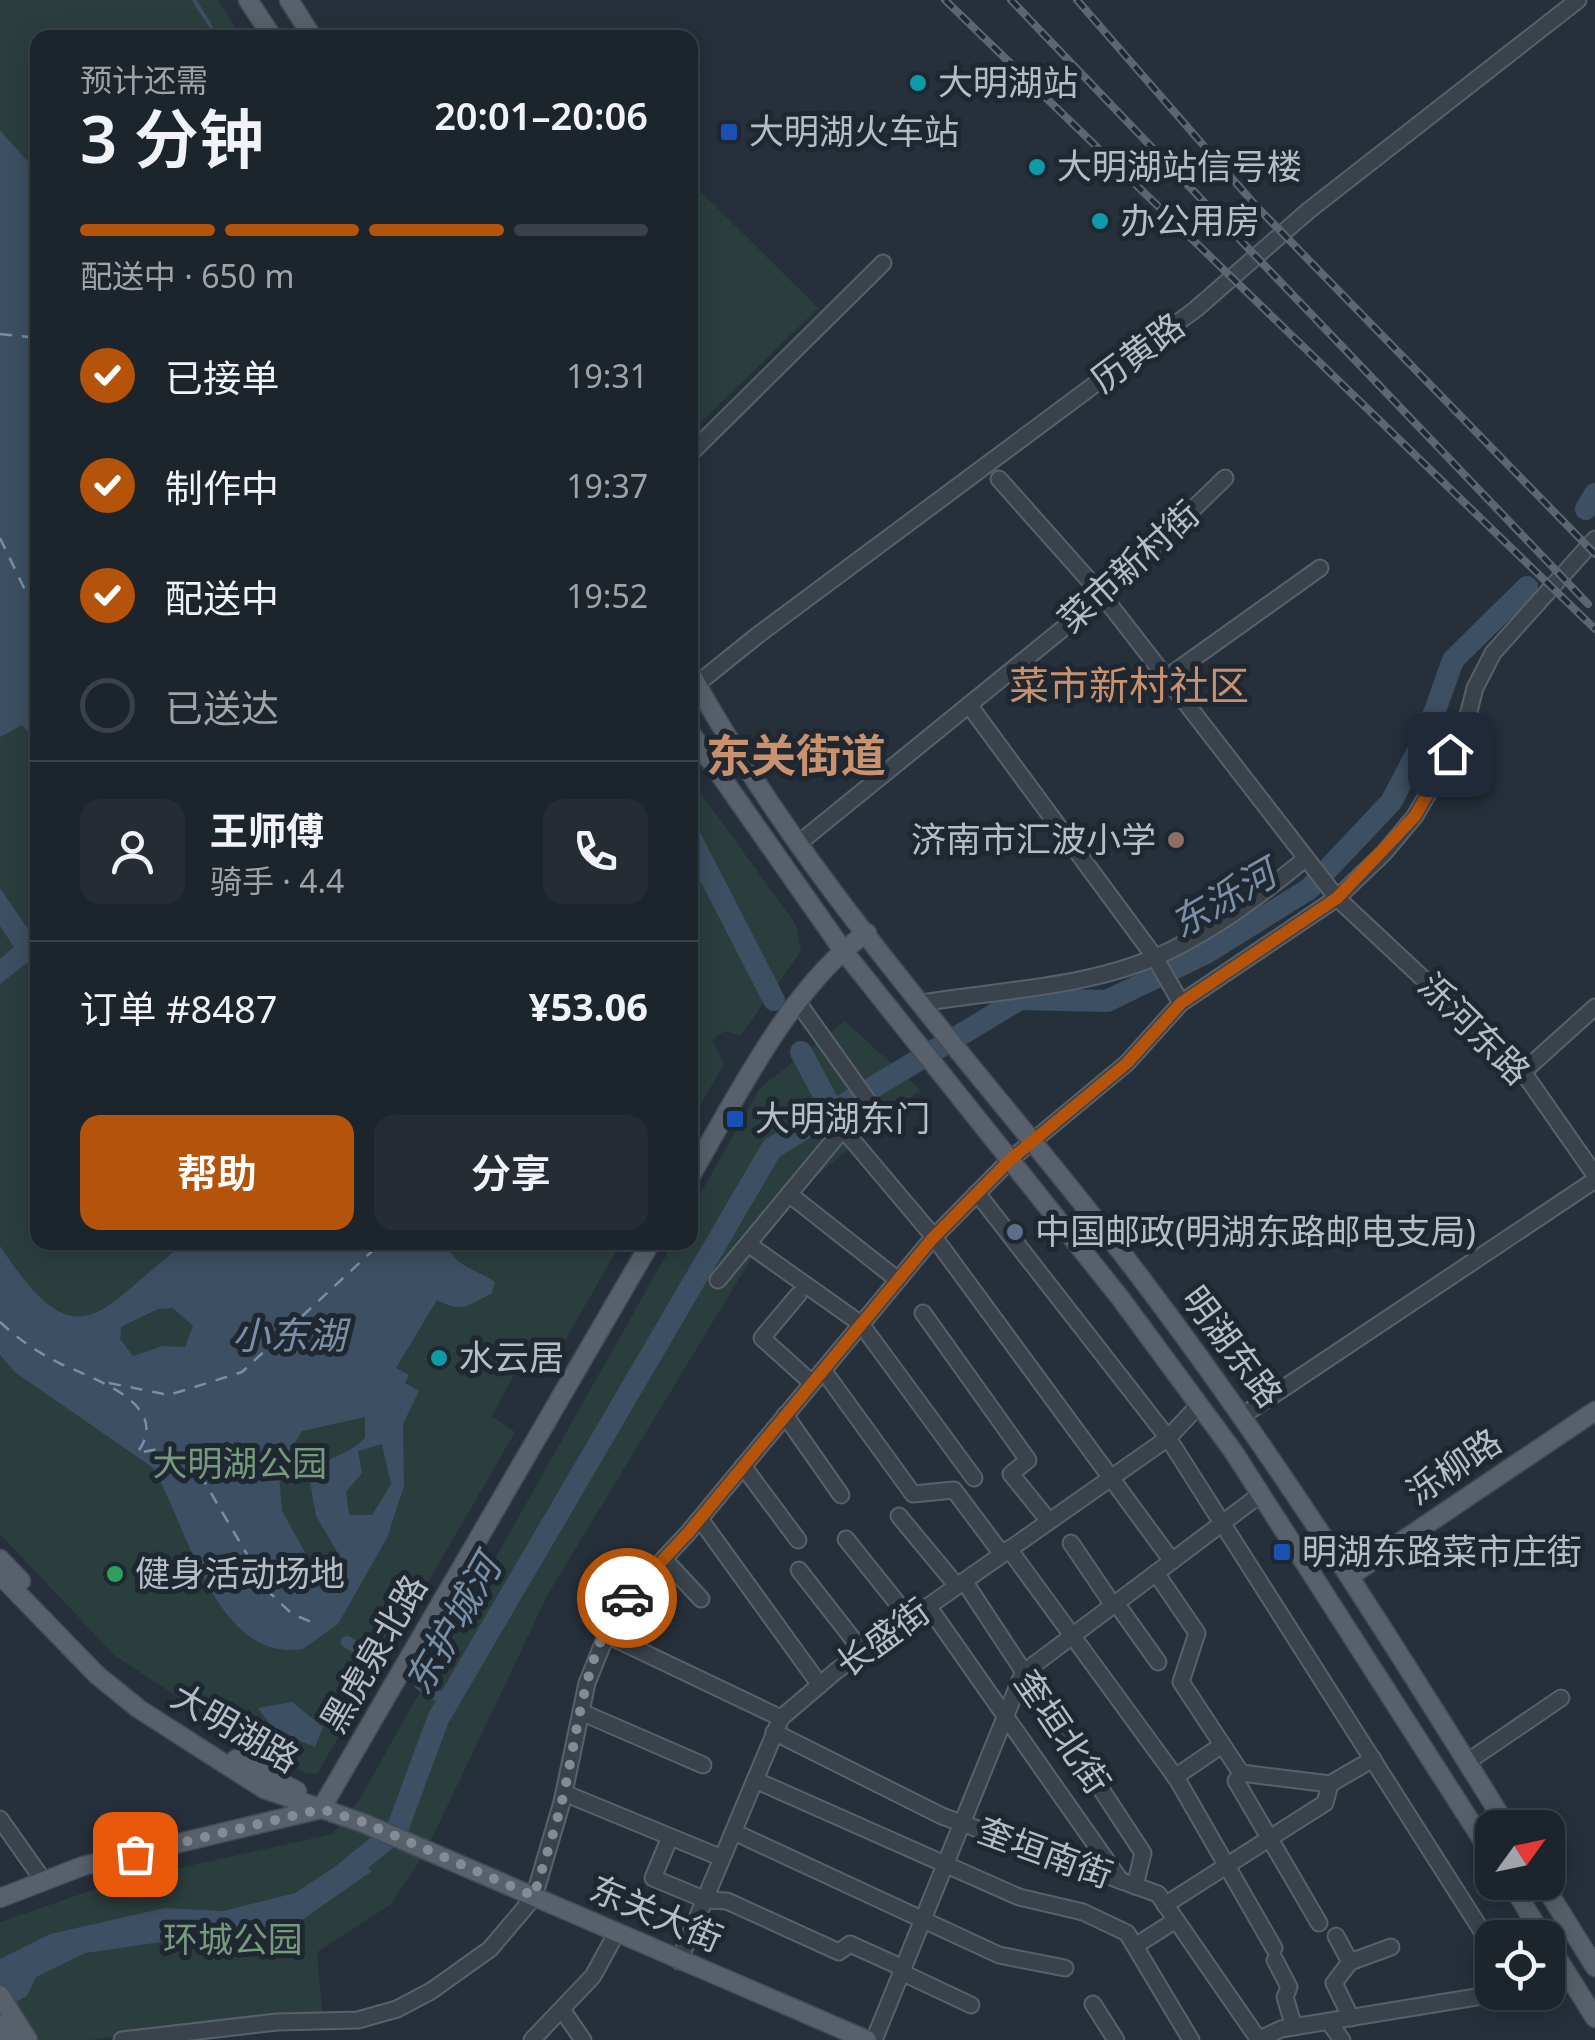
<!DOCTYPE html>
<html lang="zh">
<meta charset="utf-8">
<style>
:root{--surface:#1c242c;--page:#252c34;--text:#f1f3f6;--muted:#a0a4a9;--line:#3a4148;--accent:#b45309}
body{margin:0;font-family:"Noto Sans","Noto Sans SC",sans-serif;background:var(--page);color:var(--text);height:100vh;display:flex;flex-direction:column;font-size:38px;white-space:nowrap}
*{box-sizing:border-box;margin:0}
p{font-size:32px;color:var(--muted)}
.icon{flex:none;width:55px;height:55px;fill:none;stroke:currentColor;stroke-width:2;stroke-linecap:round;stroke-linejoin:round}
.map{position:relative;flex:1;overflow:hidden}
.side{position:absolute;left:30px;top:30px;width:668px;height:1220px;display:flex;flex-direction:column;background:var(--surface);border-radius:20px;box-shadow:0 5px 25px #0003,0 0 0 2px var(--line)}
.side>*{flex:none}
.needle{width:65px;rotate:57deg}
.controls{position:absolute;left:1475px;top:1810px;display:grid;gap:20px}
.controls a{display:grid;place-items:center;width:90px;height:90px;border-radius:20px;background:var(--surface);box-shadow:0 5px 25px #0003,0 0 0 2px var(--line);font-size:50px}
.pin{position:absolute;display:grid;place-items:center;width:85px;height:85px;color:#fff;margin:-42px;border-radius:20px;box-shadow:0 5px 15px #0006}
.courier{position:absolute;display:grid;place-items:center;width:100px;height:100px;margin:-50px;border:8px solid #b45309;border-radius:50%;background:#fff;color:#222;box-shadow:0 2px 12px #0007}
.overview em{font-style:normal;font-weight:600}
.overview div{display:flex;flex-direction:column-reverse}
.overview{display:flex;align-items:center;justify-content:space-between;height:170px;padding:0 50px}
h1{font-size:65px;font-weight:600;line-height:75px}
.bar{display:grid;grid-template-columns:repeat(4,1fr);gap:15px 10px;align-content:center;height:120px;padding:0 50px}
.bar i{height:12px;border-radius:8px;background:var(--line)}
.bar .selected{background:var(--accent)}
.bar p{grid-column:span 4}
.line{display:flex;align-items:center;gap:25px;padding:0 50px;border-top:2px solid var(--line)}
.line div{flex:1}
.round{display:grid;place-items:center;flex:none;width:105px;height:105px;border-radius:20px;background:var(--page)}
ol{padding:0 50px;list-style:none}
li{display:flex;align-items:center;gap:30px;height:110px}
li p{margin-inline-start:auto}
li .icon{padding:10px;border-radius:50%;background:var(--accent);color:#fff;stroke-width:4}
li:last-child{color:var(--muted)}
li i{width:55px;height:55px;border:5px solid var(--line);border-radius:50%}
.action{display:flex;gap:20px;margin-top:auto;padding:20px 50px}
.action a{flex:1;height:115px;border-radius:20px;background:var(--accent);color:#fff;font-size:40px;font-weight:600;line-height:115px;text-align:center}
.action a+a{background:var(--page);color:var(--text)}
.map>svg:first-child{display:block}
.green{fill:#2b3e3e}
.water{fill:#3d4f62;fill-rule:evenodd}
.lines{fill:none;stroke-linecap:round;stroke-linejoin:round}
.stream{stroke:#3d4f62;stroke-width:4}
.canal{stroke:#3d4f62;stroke-width:12}
.river{stroke:#3d4f62;stroke-width:22}
.ferry{stroke:#798fa7;stroke-width:2.5;stroke-dasharray:12 10;stroke-linecap:butt}
.minor-casing{stroke:#586069;stroke-width:19}
.major-casing{stroke:#434b54;stroke-width:21}
.minor{stroke:#3a424b;stroke-width:15}
.major{stroke:#58616b;stroke-width:18}
.rail-casing{stroke:#5c6672;stroke-width:8}
.rail{stroke:#1f2730;stroke-width:4;stroke-dasharray:11;stroke-linecap:butt}
.done{stroke:#838c95;stroke-width:10;stroke-dasharray:0 18}
.route{stroke:#b45309;stroke-width:12}
.culture-dot{fill:#0f9aa8;stroke:#1f2730;stroke-width:4}
.transit-dot{fill:#1a4fb4;stroke:#1f2730;stroke-width:4}
.education-dot{fill:#8d6e63;stroke:#1f2730;stroke-width:4}
.service-dot{fill:#5c6f8a;stroke:#1f2730;stroke-width:4}
.leisure-dot{fill:#2e9e5b;stroke:#1f2730;stroke-width:4}
.labels{text-anchor:middle;stroke-width:10;stroke-linejoin:round;paint-order:stroke}
.poi-label{font-size:35px;fill:#b5bdc6;stroke:#1f2730;text-anchor:start}
.street-label{font-size:35px;fill:#b5bdc6;stroke:#1f2730}
.park-label{font-size:35px;fill:#769a7d;stroke:#1f2730}
.water-label{font-size:38px;font-style:italic;fill:#798fa7;stroke:#1f2730}
.quarter-label{font-size:40px;fill:#c9916d;stroke:#1f2730}
.district-label{font-size:45px;font-weight:bold;fill:#c9916d;stroke:#1f2730}
</style>
<div class="map">
<svg width="1595" height="2040" viewBox="0 0 1595 2040">
<rect width="100%" height="100%" fill="#26303b"/>
<g class="green">
<path d="M 0,0 L 218,0 L 241,37 L 38,38 L 38,1242 L 621,1243 L 556,1356 L 531,1343 L 492,1416 L 515,1432 L 317,1774 L 305,1773 L 222,1726 L 114,1655 L 0,1534 Z"/>
<path d="M 690,181 L 818,308 L 690,433 Z"/>
<path d="M 690,778 L 796,925 L 801,951 L 741,1035 L 725,1031 L 712,1040 L 724,1064 L 690,1123 Z"/>
<path d="M 845,1021 L 920,1090 L 786,1201 L 548,1594 L 424,1855 L 390,1905 L 317,1952 L 322,2012 L 89,2040 L 0,2040 L 0,1922 L 116,1882 L 333,1834 L 362,1795 L 673,1243 L 690,1242 L 690,1212 L 760,1088 Z"/>
</g>
<g class="water">
<path d="M 0,130 L 37,172 L 37,740 L 22,725 L 0,737 Z"/>
<path d="M 0,888 L 32,935 L 38,934 L 37,955 L 0,984 L 0,959 L 14,947 L 0,926 Z"/>
<path d="M 185,1243 L 447,1243 C 453,1267 477,1269 495,1282 L 492,1293 C 468,1306 461,1313 437,1300 L 396,1368 L 409,1375 L 405,1383 L 419,1391 L 403,1424 L 404,1486 L 387,1538 L 338,1624 L 303,1649 C 214,1664 187,1521 152,1467 L 16,1373 L 0,1355 L 0,1246 C 80,1368 99,1308 185,1243 ZM 173,1308 L 193,1326 L 185,1347 L 163,1346 L 133,1356 L 120,1339 L 121,1327 L 158,1309 ZM 365,1417 L 365,1438 C 347,1457 324,1456 309,1476 L 284,1461 L 302,1431 ZM 382,1444 L 391,1484 L 372,1515 L 349,1515 L 346,1492 L 362,1473 L 358,1451 ZM 279,1475 L 310,1482 L 316,1516 L 340,1557 L 321,1581 L 282,1511 Z"/>
<path d="M 292,1702 L 323,1727 L 315,1747 L 275,1731 L 258,1708 Z"/>
<path d="M 348,1858 L 372,1871 L 299,1922 L 85,1953 L 36,1977 L 27,1996 L 0,2010 L 0,1959 L 50,1934 L 165,1908 L 223,1911 L 295,1893 Z"/>
</g>
<g class="lines">
<path class="stream" d="M 194,0 L 218,38"/>
<g class="canal">
<path d="M 347,1642 L 381,1662"/>
<path d="M 420,1684 L 448,1702"/>
</g>
<g class="river">
<path d="M 1586,509 L 1595,494"/>
<path d="M 690,837 L 774,1000"/>
<path d="M 801,1052 L 832,1110"/>
<path d="M 333,1883 L 397,1830 L 438,1719 L 772,1148 L 1020,999 L 1107,1001 L 1208,952 L 1309,889 L 1391,802 L 1426,736 L 1453,660 L 1527,587"/>
</g>
<g class="ferry">
<path d="M 0,334 L 38,338"/>
<path d="M 0,538 L 38,617"/>
<path d="M 0,1322 C 18,1339 37,1352 59,1363 C 93,1379 174,1404 137,1453 L 163,1448 L 194,1464 L 269,1592 L 292,1614 L 314,1623"/>
<path d="M 109,1383 L 169,1395 L 242,1372 L 382,1242"/>
</g>
<defs>
<g id="minor">
<path d="M 690,454 L 883,263"/>
<path d="M 999,479 L 1103,596 L 1337,898 L 1523,1072 L 1595,1175"/>
<path d="M 1166,678 L 1320,568"/>
<path d="M 690,695 L 697,684 L 758,635 L 1196,309 L 1308,211 L 1578,0"/>
<path d="M 969,705 L 1154,956 L 1181,1003"/>
<path d="M 799,843 L 1103,596 L 1225,478"/>
<path d="M 921,1003 C 1002,990 1097,987 1171,950 C 1220,926 1264,893 1305,859"/>
<path d="M 799,1004 L 878,1115"/>
<path d="M 1523,1072 L 1595,1007"/>
<path d="M 977,1193 L 1168,1438 L 1492,1947"/>
<path d="M 789,1194 L 898,1280"/>
<path d="M 748,1244 L 861,1324 L 974,1478"/>
<path d="M 718,1280 L 843,1129 L 934,1237 L 1172,1561"/>
<path d="M 798,1295 L 762,1338 L 812,1383"/>
<path d="M 923,1313 L 1028,1460 L 1011,1474 L 1049,1521"/>
<path d="M 823,1370 L 913,1494 L 954,1490 L 1002,1554"/>
<path d="M 785,1415 L 841,1495"/>
<path d="M 1242,1416 L 1595,1180"/>
<path d="M 743,1466 L 798,1540"/>
<path d="M 899,1516 L 957,1586"/>
<path d="M 700,1519 L 820,1685"/>
<path d="M 846,1539 L 910,1619"/>
<path d="M 1071,1543 L 1113,1605"/>
<path d="M 1009,1549 L 1177,1779 L 1274,1948"/>
<path d="M 664,1559 L 701,1599"/>
<path d="M 799,1570 L 863,1652"/>
<path d="M 1156,1573 L 1197,1633 L 1181,1682 L 1241,1773 L 1330,1784 L 1373,1759"/>
<path d="M 964,1581 L 1143,1853 L 1135,1886"/>
<path d="M 1116,1603 L 1158,1662"/>
<path d="M 928,1606 L 1121,1881"/>
<path d="M 607,1635 L 781,1718"/>
<path d="M 581,1712 L 703,1765"/>
<path d="M 774,1732 L 942,1816 L 1158,1894 L 1259,2040"/>
<path d="M 1467,1762 L 1561,1698"/>
<path d="M 1241,1773 L 1236,1781 L 1319,1923"/>
<path d="M 1175,1777 L 1222,1745"/>
<path d="M 755,1780 L 1019,1897 L 1083,1912 L 1127,1933 L 1191,2040"/>
<path d="M 564,1793 L 722,1858"/>
<path d="M 0,1819 L 43,1880"/>
<path d="M 734,1832 L 999,1955 L 1065,1968"/>
<path d="M 670,1837 L 653,1878 L 706,1900 L 727,1901 L 839,1952 L 850,1944 L 903,1968"/>
<path d="M 1165,1905 L 1325,1803 L 1330,1784"/>
<path d="M 1336,1936 L 1350,1962 L 1334,1983 L 1351,2018"/>
<path d="M 1135,1946 L 1176,1920"/>
<path d="M 1275,1960 L 1289,1987 L 1285,1997 L 1294,2027"/>
<path d="M 679,1961 L 781,1718 L 836,1671 L 1168,1438 L 1199,1405"/>
<path d="M 1350,1962 L 1391,1947"/>
<path d="M 901,1972 L 971,2005"/>
<path d="M 1548,1986 L 1572,1982"/>
<path d="M 1093,2004 L 1116,2040"/>
<path d="M 563,2011 L 583,2040"/>
<path d="M 1329,2022 L 1342,2040"/>
<path d="M 122,2040 L 277,2022 L 358,2020 L 397,2009 L 431,1991 L 490,1949 L 534,1897 L 562,1802 L 587,1683 L 617,1609 L 688,1533 L 932,1239 L 1010,1160 L 1127,1063 L 1181,1003 L 1337,898 L 1384,853 L 1415,816 L 1464,731 L 1475,688 L 1493,653 L 1595,539"/>
<path d="M 532,2040 L 593,1976 L 617,1932"/>
<path d="M 874,2040 L 1023,1673 L 1261,1494"/>
<path d="M 1258,2040 L 1281,2029 L 1507,1992"/>
</g>
<g id="major">
<path d="M 248,0 L 273,38"/>
<path d="M 289,0 L 313,38"/>
<path d="M 690,672 C 805,883 974,1063 1121,1252 C 1263,1436 1386,1631 1508,1828"/>
<path d="M 690,732 L 842,949 L 1121,1299 L 1233,1451 L 1492,1855"/>
<path d="M 690,1177 C 733,1103 795,979 867,933"/>
<path d="M 0,1559 L 21,1581"/>
<path d="M 0,1575 L 97,1675 L 139,1709 L 264,1789 L 363,1823 L 867,2040"/>
<path d="M 1350,1576 L 1595,1411"/>
<path d="M 236,1759 L 297,1791"/>
<path d="M 1510,1882 L 1544,1938"/>
<path d="M 1542,1882 L 1595,1967"/>
<path d="M 0,1898 L 83,1866 L 321,1809 L 651,1242"/>
<path d="M 1548,1943 L 1595,2018"/>
<path d="M 0,1995 L 28,2040"/>
<path d="M 0,2024 L 10,2040"/>
</g>
</defs>
<use href="#minor" class="minor-casing"/>
<use href="#major" class="major-casing"/>
<use href="#minor" class="minor"/>
<use href="#major" class="major"/>
<defs>
<g id="rail">
<path d="M 945,0 L 1595,629"/>
<path d="M 1011,0 L 1588,604"/>
<path d="M 1077,0 L 1257,207 L 1595,554"/>
</g>
</defs>
<use href="#rail" class="rail-casing"/>
<use href="#rail" class="rail"/>
</g>
<g class="lines">
<path class="done" d="M 135,1854 L 321,1809 L 363,1822 L 534,1896 C 543,1865 554,1833 562,1801 C 577,1741 584,1644 627,1598"/>
<path class="route" d="M 627,1598 L 688,1533 L 932,1239 L 1010,1160 L 1127,1063 L 1181,1003 L 1337,898 L 1415,816 L 1450,754"/>
</g>
<g class="culture-dot">
<circle cx="918" cy="83" r="10"/>
<circle cx="1037" cy="167" r="10"/>
<circle cx="1100" cy="221" r="10"/>
<circle cx="439" cy="1358" r="10"/>
</g>
<g class="transit-dot">
<rect x="719" y="122" width="20" height="20" rx="5"/>
<rect x="725" y="1109" width="20" height="20" rx="5"/>
<rect x="1272" y="1542" width="20" height="20" rx="5"/>
</g>
<circle class="education-dot" cx="1176" cy="840" r="10"/>
<circle class="service-dot" cx="1015" cy="1232" r="10"/>
<circle class="leisure-dot" cx="115" cy="1574" r="10"/>
<g class="labels">
<g class="poi-label">
<text x="938" y="95">大明湖站</text>
<text x="749" y="144">大明湖火车站</text>
<text x="1057" y="179">大明湖站信号楼</text>
<text x="1120" y="233">办公用房</text>
<text x="1156" y="852" text-anchor="end">济南市汇波小学</text>
<text x="755" y="1131">大明湖东门</text>
<text x="1035" y="1244">中国邮政(明湖东路邮电支局)</text>
<text x="459" y="1370">水云居</text>
<text x="1302" y="1564">明湖东路菜市庄街</text>
<text x="135" y="1586">健身活动场地</text>
</g>
<g class="street-label">
<text transform="translate(1138 353) rotate(-37)" y="12">历黄路</text>
<text transform="translate(1129 567) rotate(-42)" y="12">菜市新村街</text>
<text transform="translate(1474 1029) rotate(45)" y="12">泺河东路</text>
<text transform="translate(1232 1347) rotate(53)" y="12">明湖东路</text>
<text transform="translate(1454 1467) rotate(-34)" y="12">泺柳路</text>
<text transform="translate(883 1638) rotate(-36)" y="12">长盛街</text>
<text transform="translate(374 1654) rotate(-60)" y="12">黑虎泉北路</text>
<text transform="translate(235 1728) rotate(30)" y="12">大明湖路</text>
<text transform="translate(1062 1732) rotate(56)" y="12">奎垣北街</text>
<text transform="translate(1045 1853) rotate(20)" y="12">奎垣南街</text>
<text transform="translate(656 1914) rotate(23)" y="12">东关大街</text>
</g>
<g class="park-label">
<text x="240" y="1476">大明湖公园</text>
<text x="233" y="1952">环城公园</text>
</g>
<g class="water-label">
<text transform="translate(1223 899) rotate(-30)" y="13">东泺河</text>
<text x="289" y="1349">小东湖</text>
<text transform="translate(453 1625) rotate(-60)" y="13">东护城河</text>
</g>
<g class="quarter-label">
<text x="1129" y="700">菜市新村社区</text>
</g>
<g class="district-label">
<text x="796" y="772">东关街道</text>
</g>
</g>
</svg>
<div class="controls">
<a><svg class="needle" viewBox="-14 -14 28 28"><path d="M0-13l5 13h-10z" fill="#e53935"/><path d="M0 13l5-13h-10z" fill="#a0a4a9"/></svg></a>
<a><svg class="icon" aria-label="locate" viewBox="0 0 24 24"><circle cx="12" cy="12" r="6"/><path d="M12 2v4M12 18v4M2 12h4M18 12h4"/></svg></a>
</div>
<div class="pin" style="left:135px;top:1854px;background:#ea580c"><svg class="icon" aria-label="bag" viewBox="0 0 24 24"><path d="M5 8h14l-1 12H6zM9 8a3 3 0 0 1 6 0"/></svg></div>
<div class="pin" style="left:1450px;top:754px;background:#1f2937"><svg class="icon" aria-label="home" viewBox="0 0 24 24"><path d="M3 11l9-7 9 7M6 9v11h12V9"/></svg></div>
<div class="courier" style="left:627px;top:1598px"><svg class="icon" aria-label="car" viewBox="0 0 24 24"><path d="M5 17H2v-5l4-1 3-4h7l3 4 3 1v5h-3M9 17h6M6 11h13"/><circle cx="7" cy="17" r="2"/><circle cx="17" cy="17" r="2"/></svg></div>
<section class="side">
<div class="overview"><div><h1>3 分钟</h1><p>预计还需</p></div><em>20:01–20:06</em></div>
<div class="bar"><i class="selected"></i><i class="selected"></i><i class="selected"></i><i></i><p>配送中 · 650 m</p></div>
<ol>
<li><svg class="icon" aria-label="check" viewBox="0 0 24 24"><path d="M5 12l5 5 9-10"/></svg>已接单<p>19:31</p></li>
<li><svg class="icon" aria-label="check" viewBox="0 0 24 24"><path d="M5 12l5 5 9-10"/></svg>制作中<p>19:37</p></li>
<li><svg class="icon" aria-label="check" viewBox="0 0 24 24"><path d="M5 12l5 5 9-10"/></svg>配送中<p>19:52</p></li>
<li><i></i>已送达</li>
</ol>
<div class="line" style="height:180px"><a class="round"><svg class="icon" aria-label="person" viewBox="0 0 24 24"><circle cx="12" cy="8" r="4"/><path d="M4 21q1-7 8-7t8 7"/></svg></a><div><b>王师傅</b><p>骑手 · 4.4</p></div><a class="round"><svg class="icon" aria-label="phone" viewBox="0 0 24 24"><path d="M5 4h4l2 5-3 2q2 4 5 5l2-3 5 2v4C11 20 4 13 5 4z"/></svg></a></div>
<div class="line" style="height:130px"><div>订单 #8487</div><b>¥53.06</b></div>
<div class="action"><a>帮助</a><a>分享</a></div>
</section>
</div>
